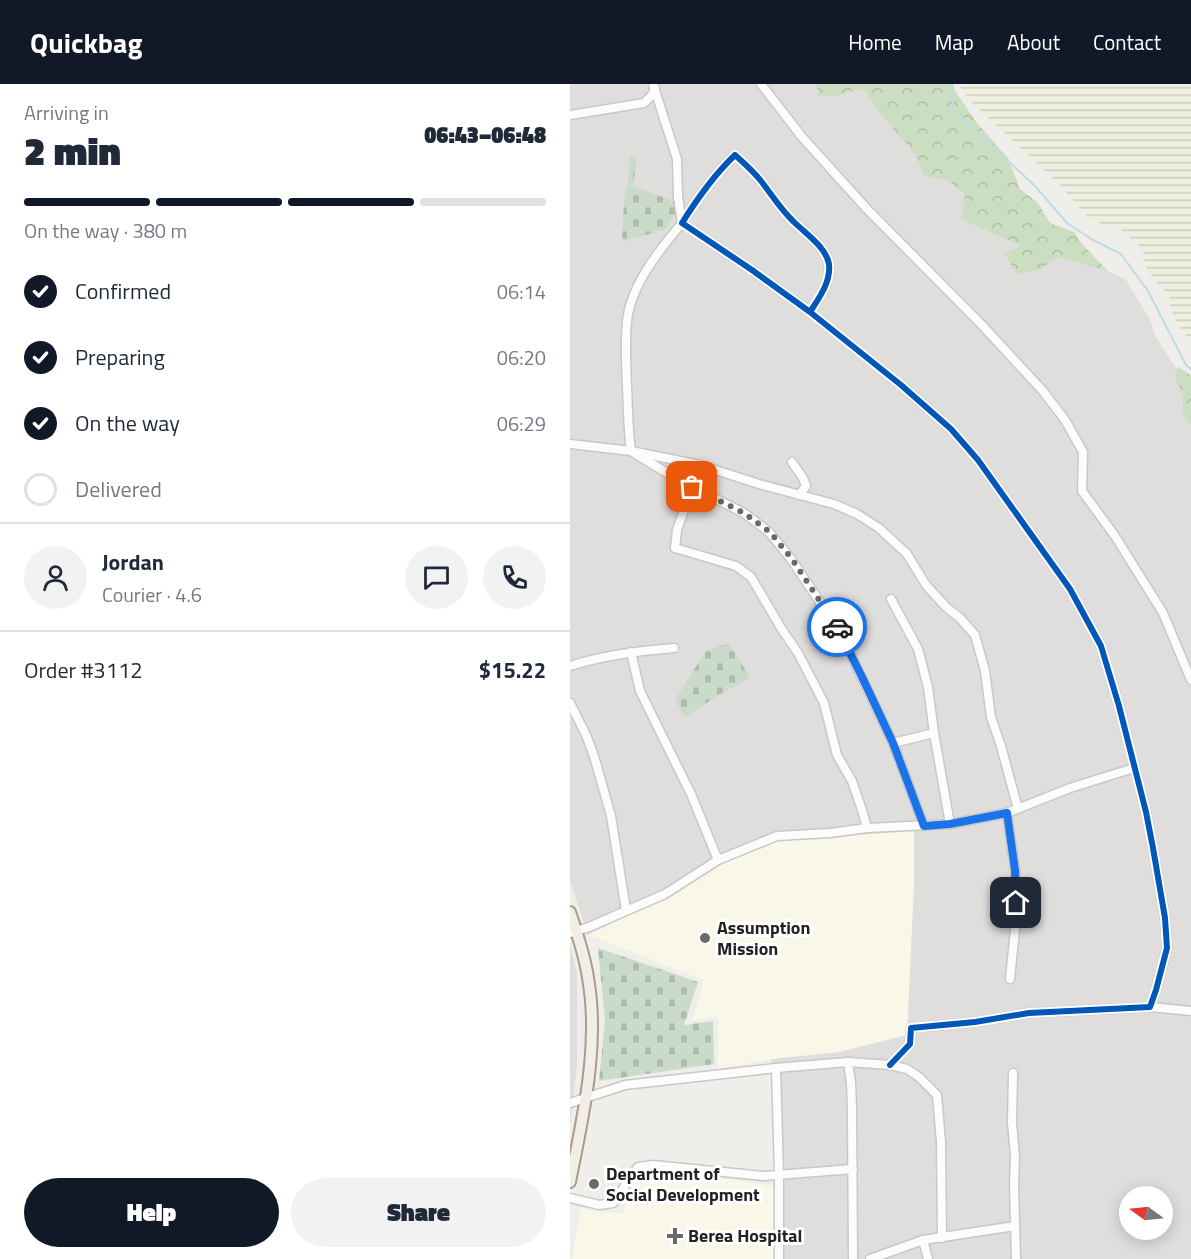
<!DOCTYPE html>
<meta charset="utf-8">
<style>
:root{--surface:#fff;--page:#f2f2f3;--text:#1f2937;--muted:#747a83;--line:#e0e1e3;--accent:#111827}
body{margin:0;font-family:"Titillium Web",sans-serif;background:var(--page);color:var(--text);height:100vh;display:flex;flex-direction:column;font-size:22px;white-space:nowrap}
*{box-sizing:border-box;margin:0}
p{font-size:20px;color:var(--muted)}
.icon{flex:none;width:33px;height:33px;fill:none;stroke:currentColor;stroke-width:2;stroke-linecap:round;stroke-linejoin:round}
.map{position:relative;flex:1;overflow:hidden}
.details{display:flex;flex-direction:column;background:var(--surface);width:570px}
.details>*{flex:none}
.needle{width:39px;rotate:285deg}
.tools{position:absolute;left:549px;top:1102px;display:grid;gap:12px}
.tools a{display:grid;place-items:center;width:54px;height:54px;border-radius:50%;background:var(--surface);box-shadow:0 3px 15px #0003;font-size:30px}
.pin{position:absolute;display:grid;place-items:center;width:51px;height:51px;color:#fff;margin:-26px;border-radius:12px;box-shadow:0 3px 9px #0006}
.courier{position:absolute;display:grid;place-items:center;width:60px;height:60px;margin:-30px;border:4px solid #1a73e8;border-radius:50%;background:#fff;color:#222;box-shadow:0 2px 8px #0007}
.summary em{font-style:normal;font-weight:800}
.summary div{display:flex;flex-direction:column-reverse}
.summary{display:flex;align-items:center;justify-content:space-between;height:102px;padding:0 24px}
h1{font-size:39px;font-weight:800;line-height:45px}
.bar{display:grid;grid-template-columns:repeat(4,1fr);gap:9px 6px;align-content:center;height:72px;padding:0 24px}
.bar i{height:8px;border-radius:4px;background:var(--line)}
.bar .on{background:var(--accent)}
.bar p{grid-column:span 4}
.line{display:flex;align-items:center;gap:15px;padding:0 24px;border-top:2px solid var(--line)}
.line div{flex:1}
.round{display:grid;place-items:center;flex:none;width:63px;height:63px;border-radius:32px;background:var(--page)}
ol{padding:0 24px;list-style:none}
li{display:flex;align-items:center;gap:18px;height:66px}
li p{margin-inline-start:auto}
li .icon{padding:6px;border-radius:50%;background:var(--accent);color:#fff;stroke-width:4}
li:last-child{color:var(--muted)}
li i{width:33px;height:33px;border:3px solid var(--line);border-radius:50%}
.button{display:flex;gap:12px;margin-top:auto;padding:12px 24px}
.button a{flex:1;height:69px;border-radius:36px;background:var(--accent);color:#fff;font-size:24px;font-weight:800;line-height:69px;text-align:center}
.button a+a{background:var(--page);color:var(--text)}
header{display:flex;align-items:center;gap:36px;box-sizing:border-box;height:84px;padding:0 30px;background:var(--accent);color:#fff}
header strong{font-size:28px}
nav{display:flex;gap:33px;margin-inline-start:auto;font-size:21px}
main{display:flex;flex:1;min-height:0}
.map>svg:first-child{display:block}
.residential{fill:#dfdedc;fill-rule:evenodd}
.education{fill:#f8f7e8}
.farmland{fill:url(#farmland-rules)}
.forest{fill:url(#forest-crowns)}
.cemetery{fill:url(#cemetery-stones)}
.lines{fill:none;stroke-linecap:round;stroke-linejoin:round}
.stream{stroke:#bfdbe3;stroke-width:2}
.minor-casing{stroke:#c9c8c7;stroke-width:11}
.major-casing{stroke:#a79c86;stroke-width:14}
.minor{stroke:#fdfcfc;stroke-width:8}
.major{stroke:#f3ede7;stroke-width:10}
.cycleway-casing{stroke:#fff;stroke-width:10}
.cycleway{stroke:#0057b8;stroke-width:6}
.done{stroke:#6a6968;stroke-width:6;stroke-dasharray:0 10.8}
.route{stroke:#1a73e8;stroke-width:8}
.poi-dot{fill:#6a6968;stroke:#fff;stroke-width:2}
.labels{text-anchor:middle;stroke-width:6;stroke-linejoin:round;paint-order:stroke}
.poi-label{font-size:18px;font-weight:bold;fill:#222;stroke:#fff;text-anchor:start}
</style>
<header>
<strong>Quickbag</strong>
<nav><a>Home</a><a>Map</a><a>About</a><a>Contact</a></nav>
</header>
<main>
<section class="details">
<div class="summary"><div><h1>2 min</h1><p>Arriving in</p></div><em>06:43–06:48</em></div>
<div class="bar"><i class="on"></i><i class="on"></i><i class="on"></i><i></i><p>On the way · 380 m</p></div>
<ol>
<li><svg class="icon" aria-label="check" viewBox="0 0 24 24"><path d="M5 12l5 5 9-10"/></svg>Confirmed<p>06:14</p></li>
<li><svg class="icon" aria-label="check" viewBox="0 0 24 24"><path d="M5 12l5 5 9-10"/></svg>Preparing<p>06:20</p></li>
<li><svg class="icon" aria-label="check" viewBox="0 0 24 24"><path d="M5 12l5 5 9-10"/></svg>On the way<p>06:29</p></li>
<li><i></i>Delivered</li>
</ol>
<div class="line" style="height:108px"><a class="round"><svg class="icon" aria-label="person" viewBox="0 0 24 24"><circle cx="12" cy="8" r="4"/><path d="M4 21q1-7 8-7t8 7"/></svg></a><div><b>Jordan</b><p>Courier · 4.6</p></div><a class="round"><svg class="icon" aria-label="chat" viewBox="0 0 24 24"><path d="M4 5h16v11H9l-5 4z"/></svg></a><a class="round"><svg class="icon" aria-label="phone" viewBox="0 0 24 24"><path d="M5 4h4l2 5-3 2q2 4 5 5l2-3 5 2v4C11 20 4 13 5 4z"/></svg></a></div>
<div class="line" style="height:78px"><div>Order #3112</div><b>$15.22</b></div>
<div class="button"><a>Help</a><a>Share</a></div>
</section>
<div class="map">
<svg width="621" height="1175" viewBox="0 0 621 1175">
<defs>
<pattern id="farmland-rules" width="6" height="5" patternUnits="userSpaceOnUse" patternTransform="scale(1.5)"><rect width="6" height="5" fill="#efefdf"/><path d="M0 2.5h6" fill="none" stroke="#cdcdbf"/></pattern>
<pattern id="forest-crowns" width="20" height="18" patternUnits="userSpaceOnUse" patternTransform="scale(1.5)"><rect width="20" height="18" fill="#cbdec1"/><path d="M2 6a3 3 0 1 1 6 0M12 15a3 3 0 1 1 6 0" fill="none" stroke="#aebea6"/></pattern>
<pattern id="cemetery-stones" width="16" height="16" patternUnits="userSpaceOnUse" patternTransform="scale(1.5)"><rect width="16" height="16" fill="#cadbca"/><path d="M2 7V4a2 2 0 0 1 4 0v3zM10 15v-3a2 2 0 0 1 4 0v3z" fill="#adbcad"/></pattern>
</defs>
<rect width="100%" height="100%" fill="#f0eeeb"/>
<g class="residential">
<path d="M 0,0 L 353,0 L 463,130 L 538,187 L 556,196 L 579,234 L 586,253 L 611,292 L 621,315 L 621,1175 L 204,1175 L 205,1078 L 201,975 L 269,968 L 340,866 L 344,801 L 344,747 L 96,813 L 18,851 L 0,797 ZM 560,1113 L 592,1113 L 592,1146 L 560,1146 Z"/>
<path d="M 0,861 L 7,890 L 7,982 L 0,1040 Z"/>
</g>
<g class="education">
<path d="M 344,747 L 344,801 L 337,951 L 269,968 L 201,975 L 148,985 L 148,933 L 122,936 L 134,896 L 18,851 L 96,813 L 154,778 L 211,756 Z"/>
<path d="M 83,1085 L 204,1102 L 205,1175 L 2,1175 L 11,1125 L 52,1130 L 61,1106 L 71,1092 Z"/>
</g>
<path class="farmland" d="M 391,0 L 621,0 L 621,257 L 606,239 L 601,224 L 599,211 L 583,194 L 574,180 L 575,172 L 570,163 L 546,141 L 532,140 L 519,134 L 482,93 L 403,20 L 391,4 Z"/>
<g class="forest">
<path d="M 247,0 L 383,0 L 385,7 L 408,40 L 438,74 L 450,105 L 468,119 L 480,139 L 504,148 L 512,160 L 538,187 L 488,173 L 471,185 L 446,190 L 434,169 L 452,162 L 391,135 L 395,110 L 379,97 L 354,91 L 346,71 L 311,31 L 293,4 L 264,12 L 248,12 Z"/>
<path d="M 608,283 L 621,291 L 621,341 L 613,331 L 613,310 L 604,292 Z"/>
</g>
<g class="cemetery">
<path d="M 60,72 L 67,74 L 63,102 L 108,119 L 104,132 L 96,145 L 52,158 L 54,116 L 58,99 Z"/>
<path d="M 159,559 L 180,594 L 147,612 L 115,633 L 105,616 L 136,567 Z"/>
<path d="M 28,864 L 128,898 L 114,941 L 143,937 L 144,980 L 29,997 L 35,936 Z"/>
</g>
<g class="lines">
<path class="stream" d="M 378,0 L 385,27 L 465,102 L 497,139 L 523,156 L 551,170 L 578,207 L 616,281 L 621,285"/>
<defs>
<g id="minor">
<path d="M 83,0 L 107,75 L 108,113 L 112,139 C 90,165 60,202 57,238 C 55,259 56,281 57,302 C 58,324 58,346 61,367 L 105,394 L 174,429 L 199,448 L 221,475 L 270,548 L 323,659 L 354,742"/>
<path d="M 191,0 L 232,53 L 297,125 L 411,240 L 472,306 L 495,336 L 513,368 L 512,407 L 545,452 L 593,529 L 621,596"/>
<path d="M 0,31 L 74,19 L 82,11 L 85,4"/>
<path d="M 240,228 C 249,214 261,198 259,180 C 256,163 235,149 224,138 C 211,126 202,111 191,97 C 184,88 174,79 165,71 C 145,90 127,115 112,139 L 182,186 L 240,228 L 331,301 L 381,345 L 408,376 L 500,505 L 531,562 L 549,622 L 576,728 L 583,764 L 595,834 L 597,864 L 586,906 L 580,923 L 459,929 L 405,938 L 341,944 L 340,960 L 320,981"/>
<path d="M 0,360 L 61,367 L 130,381 L 189,400 L 264,420 L 287,430 L 309,444 L 337,470 L 356,501 L 376,523 L 390,534 L 405,551 L 415,587 L 421,633 L 431,662 L 448,725"/>
<path d="M 222,378 L 233,394 L 236,402 L 229,411"/>
<path d="M 122,403 L 107,446 L 105,464 L 166,482 L 181,493 L 211,544 L 228,569 L 254,619 L 267,671 L 282,697 L 292,726 L 297,744"/>
<path d="M 321,515 L 348,565 L 358,603 L 364,649 L 323,659"/>
<path d="M 61,568 L 70,607 L 121,710 L 148,776"/>
<path d="M 0,582 C 34,571 69,567 104,564"/>
<path d="M 0,619 L 16,651 L 24,672 L 41,732 L 56,826"/>
<path d="M 364,649 L 380,740"/>
<path d="M 437,729 L 445,786 L 446,836 L 440,895"/>
<path d="M 0,849 L 19,843 L 95,810 L 148,776 L 207,752 L 260,749 L 297,744 L 380,740 L 437,729 L 500,704 L 564,684"/>
<path d="M 580,923 L 621,927"/>
<path d="M 278,978 L 281,999 L 282,1024 L 283,1175"/>
<path d="M 206,984 L 209,1091 L 209,1175"/>
<path d="M 443,989 L 442,1039 L 445,1072 L 444,1100 L 446,1175"/>
<path d="M 0,1019 L 55,1001 L 206,984 L 278,978 L 320,981 L 337,985 L 349,993 L 367,1011 L 371,1058 L 372,1154"/>
<path d="M 0,1114 L 29,1121 L 43,1119 L 68,1083 L 83,1081 L 194,1092 L 283,1085"/>
<path d="M 353,1156 L 358,1175"/>
<path d="M 300,1175 L 353,1156 L 445,1142"/>
</g>
<path id="major" d="M 0,828 C 7,849 15,872 18,894 C 30,961 13,1032 0,1098"/>
</defs>
<use href="#minor" class="minor-casing"/>
<use href="#major" class="major-casing"/>
<use href="#minor" class="minor"/>
<use href="#major" class="major"/>
<defs>
<path id="cycleway" d="M 240,228 C 249,214 261,198 259,180 C 256,163 235,149 224,138 C 211,126 202,111 191,97 C 184,88 174,79 165,71 C 145,90 127,115 112,139 L 182,186 L 240,228 L 331,301 L 381,345 L 408,376 L 500,505 L 531,562 L 549,622 L 576,728 L 583,764 L 595,834 L 597,864 L 586,906 L 580,923 L 459,929 L 405,938 L 341,944 L 340,960 L 320,981"/>
</defs>
<use href="#cycleway" class="cycleway-casing"/>
<use href="#cycleway" class="cycleway"/>
</g>
<g class="lines">
<path class="done" d="M 122,403 L 174,429 L 200,448 L 222,475 L 267,543"/>
<path class="route" d="M 267,543 L 292,593 L 323,659 L 354,742 L 380,740 L 437,729 L 445,786 L 446,819"/>
</g>
<g class="poi-dot">
<circle cx="135" cy="854" r="6"/>
<circle cx="24" cy="1100" r="6"/>
<path d="M102 1143h6v6h6v6h-6v6h-6v-6h-6v-6h6z"/>
</g>
<g class="labels">
<g class="poi-label">
<text x="147" y="850">Assumption<tspan x="147" dy="21">Mission</tspan></text>
<text x="36" y="1096">Department of<tspan x="36" dy="21">Social Development</tspan></text>
<text x="118" y="1158">Berea Hospital</text>
</g>
</g>
</svg>
<div class="tools">
<a><svg class="needle" viewBox="-14 -14 28 28"><path d="M0-13l5 13h-10z" fill="#e53935"/><path d="M0 13l5-13h-10z" fill="#747a83"/></svg></a>
</div>
<div class="pin" style="left:122px;top:403px;background:#ea580c"><svg class="icon" aria-label="bag" viewBox="0 0 24 24"><path d="M5 8h14l-1 12H6zM9 8a3 3 0 0 1 6 0"/></svg></div>
<div class="pin" style="left:446px;top:819px;background:#1f2937"><svg class="icon" aria-label="home" viewBox="0 0 24 24"><path d="M3 11l9-7 9 7M6 9v11h12V9"/></svg></div>
<div class="courier" style="left:267px;top:543px"><svg class="icon" aria-label="car" viewBox="0 0 24 24"><path d="M5 17H2v-5l4-1 3-4h7l3 4 3 1v5h-3M9 17h6M6 11h13"/><circle cx="7" cy="17" r="2"/><circle cx="17" cy="17" r="2"/></svg></div>
</div>
</main>
